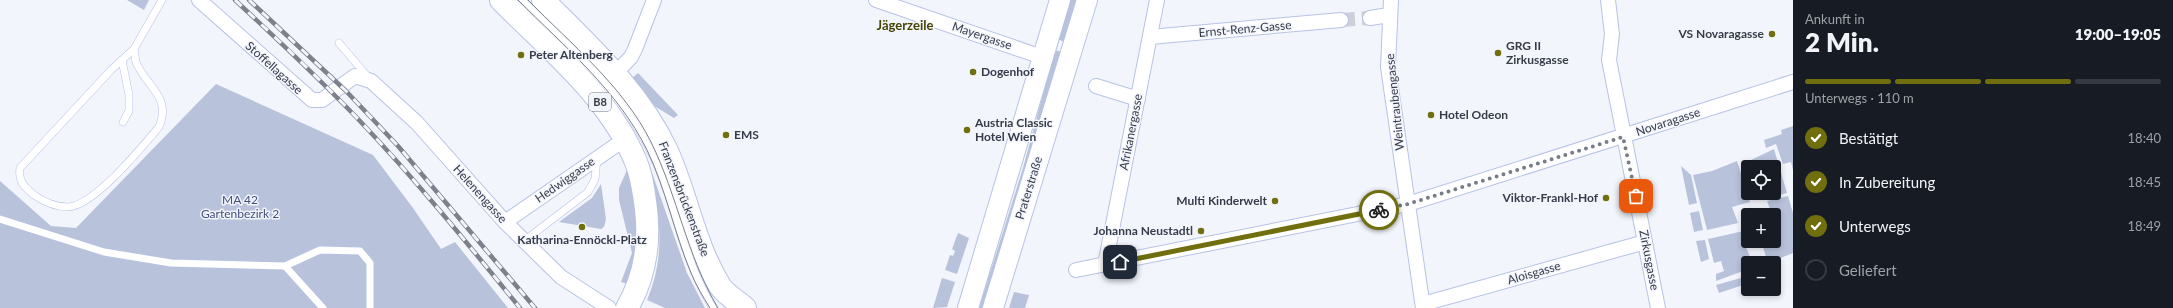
<!DOCTYPE html>
<html lang="de">
<meta charset="utf-8">
<style>
:root{--surface:#171b24;--page:#20242c;--text:#f1f3f6;--muted:#9ea1a6;--line:#363941;--accent:#706e0e}
body{margin:0;font-family:Lato,sans-serif;background:var(--page);color:var(--text);height:100vh;display:flex;flex-direction:column;font-size:15px;white-space:nowrap}
*{box-sizing:border-box;margin:0}
p{font-size:13px;color:var(--muted)}
.icon{flex:none;width:22px;height:22px;fill:none;stroke:currentColor;stroke-width:2;stroke-linecap:round;stroke-linejoin:round}
.map{position:relative;flex:1;overflow:hidden}
.panel{display:flex;flex-direction:column;background:var(--surface);width:380px}
.panel>*{flex:none}
.controls{position:absolute;left:1741px;top:160px;display:grid;gap:8px}
.controls a{display:grid;place-items:center;width:40px;height:40px;border-radius:4px;background:var(--surface);box-shadow:0 2px 6px #0003;font-size:20px}
.pin{position:absolute;display:grid;place-items:center;width:34px;height:34px;color:#fff;margin:-17px;border-radius:8px;box-shadow:0 2px 6px #0006}
.courier{position:absolute;display:grid;place-items:center;width:40px;height:40px;margin:-20px;border:3px solid #706e0e;border-radius:50%;background:#fff;color:#222;box-shadow:0 1px 5px #0007}
.head em{font-style:normal;font-weight:800}
.head div{display:flex;flex-direction:column-reverse}
.head{display:flex;align-items:center;justify-content:space-between;height:68px;padding:0 12px}
h1{font-size:26px;font-weight:800;line-height:30px}
.bar{display:grid;grid-template-columns:repeat(4,1fr);gap:6px 4px;align-content:center;height:48px;padding:0 12px}
.bar i{height:5px;border-radius:3px;background:var(--line)}
.bar .current{background:var(--accent)}
.bar p{grid-column:span 4}
ol{padding:0 12px;list-style:none}
li{display:flex;align-items:center;gap:12px;height:44px}
li p{margin-inline-start:auto}
li .icon{padding:4px;border-radius:50%;background:var(--accent);color:#fff;stroke-width:4}
li:last-child{color:var(--muted)}
li i{width:22px;height:22px;border:2px solid var(--line);border-radius:50%}
main{display:flex;flex:1;min-height:0}
.map>svg:first-child{display:block}
.green{fill:#b9c2db}
.lines{fill:none;stroke-linecap:round;stroke-linejoin:round}
.street-tunnel{stroke:#cdd0d8;stroke-width:14;stroke-dasharray:14 7;stroke-linecap:butt}
.lane-casing{stroke:#b7c3e5;stroke-width:8}
.street-casing{stroke:#b7c3e5;stroke-width:16}
.secondary-casing{stroke:#b7c3e5;stroke-width:22}
.primary-casing{stroke:#b7c3e5;stroke-width:24}
.lane{stroke:#fff;stroke-width:7}
.street{stroke:#fff;stroke-width:14}
.secondary{stroke:#fff;stroke-width:20}
.primary{stroke:#fff;stroke-width:22}
.tram{stroke:#7d818c;stroke-width:1}
.rail-casing{stroke:#7d818c;stroke-width:4.5}
.rail{stroke:#f3f5fc;stroke-width:3;stroke-dasharray:9;stroke-linecap:butt}
.done{stroke:#797d88;stroke-width:4;stroke-dasharray:0 7.2}
.route{stroke:#706e0e;stroke-width:5}
.poi-dot{fill:#706e0e;stroke:#f3f5fc;stroke-width:1.5}
.labels{text-anchor:middle;stroke-width:3;stroke-linejoin:round;paint-order:stroke}
.shield{fill:#f3f5fc;stroke:#6f747f;stroke-width:1}
.shield-label{font-size:11px;font-weight:bold;fill:#373c4a}
.street-label{font-size:12px;fill:#373c4a;stroke:#f3f5fc}
.poi-label{font-size:12px;font-weight:bold;fill:#373c4a;stroke:#f3f5fc;text-anchor:start}
.park-label{font-size:12px;fill:#404e7e;stroke:#f3f5fc}
.neighbourhood-label{font-size:13px;font-weight:bold;fill:#474504;stroke:#f3f5fc}
</style>
<main>
<div class="map">
<svg width="1793" height="308" viewBox="0 0 1793 308">
<rect width="100%" height="100%" fill="#f3f5fc"/>
<g class="green">
<path d="M 127,0 L 149,0 L 144,10 Z"/>
<path d="M 1070,0 L 1078,0 L 1064,42 L 1058,39 Z"/>
<path d="M 1055,50 L 1062,52 L 985,308 L 979,308 L 1023,168 Z"/>
<path d="M 638,73 L 678,115 L 674,118 L 651,104 L 632,78 Z"/>
<path d="M 216,84 L 373,155 L 413,208 L 441,249 L 455,242 L 508,308 L 0,308 L 0,181 L 51,226 L 76,228 Z"/>
<path d="M 1793,126 L 1793,170 L 1791,162 L 1783,164 L 1776,144 L 1766,148 L 1764,140 L 1782,134 L 1781,130 Z"/>
<path d="M 1774,149 L 1787,193 L 1754,200 L 1752,193 L 1774,193 L 1774,167 L 1754,167 L 1751,160 Z"/>
<path d="M 1737,161 L 1750,202 L 1732,207 L 1738,223 L 1707,230 L 1693,175 L 1712,171 Z"/>
<path d="M 649,164 L 687,273 L 705,308 L 665,308 L 647,300 C 666,256 661,210 647,165 Z"/>
<path d="M 1681,166 L 1691,175 L 1697,203 L 1689,205 Z"/>
<path d="M 627,170 C 637,187 640,232 636,251 C 634,262 630,273 628,284 L 621,282 L 632,253 L 619,200 L 619,188 Z"/>
<path d="M 601,184 L 606,219 L 604,227 L 601,229 L 559,222 L 592,198 Z"/>
<path d="M 1788,196 L 1793,213 L 1793,253 L 1768,263 L 1761,241 L 1774,241 L 1774,215 L 1772,215 L 1767,201 Z"/>
<path d="M 1699,211 L 1703,230 L 1694,232 L 1690,213 Z"/>
<path d="M 1748,230 L 1748,241 L 1757,241 L 1758,243 L 1746,247 L 1752,262 L 1742,265 L 1743,271 L 1716,281 L 1716,274 L 1724,271 L 1721,261 L 1714,263 L 1708,239 Z"/>
<path d="M 958,233 L 969,238 L 957,274 L 945,270 L 950,255 L 953,256 L 955,251 L 952,249 Z"/>
<path d="M 1705,240 L 1709,259 L 1701,262 L 1696,241 Z"/>
<path d="M 942,278 L 955,282 L 947,307 L 933,308 Z"/>
<path d="M 1741,278 L 1743,285 L 1719,293 L 1716,285 Z"/>
<path d="M 1014,292 L 1029,295 L 1025,308 L 1009,308 Z"/>
</g>
<g class="lines">
<path class="street-tunnel" d="M 1341,20 L 1370,18"/>
<defs>
<g id="lane">
<path d="M 522,0 C 571,49 625,95 654,158 C 677,207 684,262 713,308"/>
<path d="M 339,43 L 368,77"/>
<path d="M 134,49 C 135,53 135,58 136,62 C 146,87 172,96 159,127 C 142,147 94,206 68,207 C 55,207 44,202 34,195 C 24,187 18,181 20,168 L 111,70 L 134,49 L 162,0"/>
<path d="M 122,60 L 129,95 L 129,111 L 123,122"/>
<path d="M 0,219 L 104,252 L 171,263 L 285,266 L 320,250 L 360,251 L 370,263 L 370,308"/>
<path d="M 524,241 L 588,192 L 595,179 L 597,158"/>
<path d="M 285,266 L 323,308"/>
</g>
<g id="street">
<path d="M 199,0 L 312,100 L 322,100 L 355,76 L 371,81 L 417,123 L 505,222 L 561,277 L 609,308"/>
<path d="M 876,0 L 1042,57"/>
<path d="M 1391,0 L 1388,67 L 1423,308"/>
<path d="M 1608,0 L 1612,34 L 1609,60 L 1658,308"/>
<path d="M 1370,18 L 1389,15"/>
<path d="M 1150,37 L 1341,20"/>
<path d="M 615,74 L 631,57 L 635,49 L 654,0"/>
<path d="M 1096,86 L 1138,99"/>
<path d="M 505,222 L 625,139"/>
<path d="M 1105,265 L 1157,0"/>
<path d="M 1076,270 L 1408,204 L 1793,82"/>
<path d="M 1423,304 L 1645,242"/>
</g>
<g id="secondary">
<path d="M 968,308 L 1060,0"/>
<path d="M 993,308 L 1087,0"/>
</g>
<g id="primary">
<path d="M 501,0 C 549,49 609,96 636,162 C 642,177 644,193 646,209 C 650,244 645,277 627,308"/>
<path d="M 543,0 C 589,46 639,91 667,151 C 687,195 694,244 720,286 C 725,294 737,301 745,308"/>
</g>
</defs>
<use href="#lane" class="lane-casing"/>
<use href="#street" class="street-casing"/>
<use href="#secondary" class="secondary-casing"/>
<use href="#primary" class="primary-casing"/>
<use href="#lane" class="lane"/>
<use href="#street" class="street"/>
<use href="#secondary" class="secondary"/>
<use href="#primary" class="primary"/>
<g class="tram">
<path d="M 518,0 C 564,46 618,91 647,150 C 666,189 674,233 691,273 C 696,285 703,297 710,308"/>
<path d="M 528,0 C 571,44 623,86 651,142 C 678,197 686,254 718,308"/>
</g>
<defs>
<g id="rail">
<path d="M 235,0 C 277,39 319,78 359,120 C 416,180 468,244 520,308"/>
<path d="M 249,0 L 346,91 L 398,146 L 535,308"/>
</g>
</defs>
<use href="#rail" class="rail-casing"/>
<use href="#rail" class="rail"/>
</g>
<g class="lines">
<path class="done" d="M 1379,210 L 1408,204 L 1623,137 L 1636,196"/>
<path class="route" d="M 1120,262 L 1379,210"/>
</g>
<g class="poi-dot">
<circle cx="1772" cy="34" r="4"/>
<circle cx="1498" cy="53" r="4"/>
<circle cx="521" cy="55" r="4"/>
<circle cx="973" cy="72" r="4"/>
<circle cx="1431" cy="115" r="4"/>
<circle cx="967" cy="130" r="4"/>
<circle cx="726" cy="135" r="4"/>
<circle cx="1606" cy="198" r="4"/>
<circle cx="1275" cy="201" r="4"/>
<circle cx="582" cy="227" r="4"/>
<circle cx="1201" cy="231" r="4"/>
</g>
<g class="labels">
<rect class="shield" x="589" y="93" width="22" height="18" rx="3"/>
<g class="shield-label">
<text x="600" y="106">B8</text>
</g>
<g class="street-label">
<text transform="translate(1245 29) rotate(-5)" y="4">Ernst-Renz-Gasse</text>
<text transform="translate(982 36) rotate(19)" y="4">Mayergasse</text>
<text transform="translate(274 68) rotate(42)" y="4">Stoffellagasse</text>
<text transform="translate(1395 102) rotate(-96)" y="4">Weintraubengasse</text>
<text transform="translate(1668 122) rotate(-18)" y="4">Novaragasse</text>
<text transform="translate(1131 132) rotate(-79)" y="4">Afrikanergasse</text>
<text transform="translate(565 180) rotate(-35)" y="4">Hedwiggasse</text>
<text transform="translate(1029 188) rotate(-73)" y="4">Praterstraße</text>
<text transform="translate(480 194) rotate(48)" y="4">Helenengasse</text>
<text transform="translate(684 199) rotate(69)" y="4">Franzensbrückenstraße</text>
<text transform="translate(1649 260) rotate(79)" y="4">Zirkusgasse</text>
<text transform="translate(1534 273) rotate(-16)" y="4">Aloisgasse</text>
</g>
<g class="poi-label">
<text x="1764" y="38" text-anchor="end">VS Novaragasse</text>
<text x="1506" y="50">GRG II<tspan x="1506" dy="14">Zirkusgasse</tspan></text>
<text x="529" y="59">Peter Altenberg</text>
<text x="981" y="76">Dogenhof</text>
<text x="1439" y="119">Hotel Odeon</text>
<text x="975" y="127">Austria Classic<tspan x="975" dy="14">Hotel Wien</tspan></text>
<text x="734" y="139">EMS</text>
<text x="1598" y="202" text-anchor="end">Viktor-Frankl-Hof</text>
<text x="1267" y="205" text-anchor="end">Multi Kinderwelt</text>
<text x="1193" y="235" text-anchor="end">Johanna Neustadtl</text>
<text x="582" y="244" text-anchor="middle">Katharina-Ennöckl-Platz</text>
</g>
<g class="park-label">
<text x="240" y="204">MA 42<tspan x="240" dy="14">Gartenbezirk 2</tspan></text>
</g>
<g class="neighbourhood-label">
<text x="905" y="30">Jägerzeile</text>
</g>
</g>
</svg>
<div class="controls">
<a><svg class="icon" aria-label="locate" viewBox="0 0 24 24"><circle cx="12" cy="12" r="6"/><path d="M12 2v4M12 18v4M2 12h4M18 12h4"/></svg></a>
<a>+</a>
<a>−</a>
</div>
<div class="pin" style="left:1636px;top:196px;background:#ea580c"><svg class="icon" aria-label="bag" viewBox="0 0 24 24"><path d="M5 8h14l-1 12H6zM9 8a3 3 0 0 1 6 0"/></svg></div>
<div class="pin" style="left:1120px;top:262px;background:#1f2937"><svg class="icon" aria-label="home" viewBox="0 0 24 24"><path d="M3 11l9-7 9 7M6 9v11h12V9"/></svg></div>
<div class="courier" style="left:1379px;top:210px"><svg class="icon" aria-label="bike" viewBox="0 0 24 24"><circle cx="6" cy="16" r="4"/><circle cx="18" cy="16" r="4"/><path d="M6 16l4-8h5l3 8M10 8l3 8H6M13 5h3"/></svg></div>
</div>
<section class="panel">
<div class="head"><div><h1>2 Min.</h1><p>Ankunft in</p></div><em>19:00–19:05</em></div>
<div class="bar"><i class="current"></i><i class="current"></i><i class="current"></i><i></i><p>Unterwegs · 110 m</p></div>
<ol>
<li><svg class="icon" aria-label="check" viewBox="0 0 24 24"><path d="M5 12l5 5 9-10"/></svg>Bestätigt<p>18:40</p></li>
<li><svg class="icon" aria-label="check" viewBox="0 0 24 24"><path d="M5 12l5 5 9-10"/></svg>In Zubereitung<p>18:45</p></li>
<li><svg class="icon" aria-label="check" viewBox="0 0 24 24"><path d="M5 12l5 5 9-10"/></svg>Unterwegs<p>18:49</p></li>
<li><i></i>Geliefert</li>
</ol>
</section>
</main>
